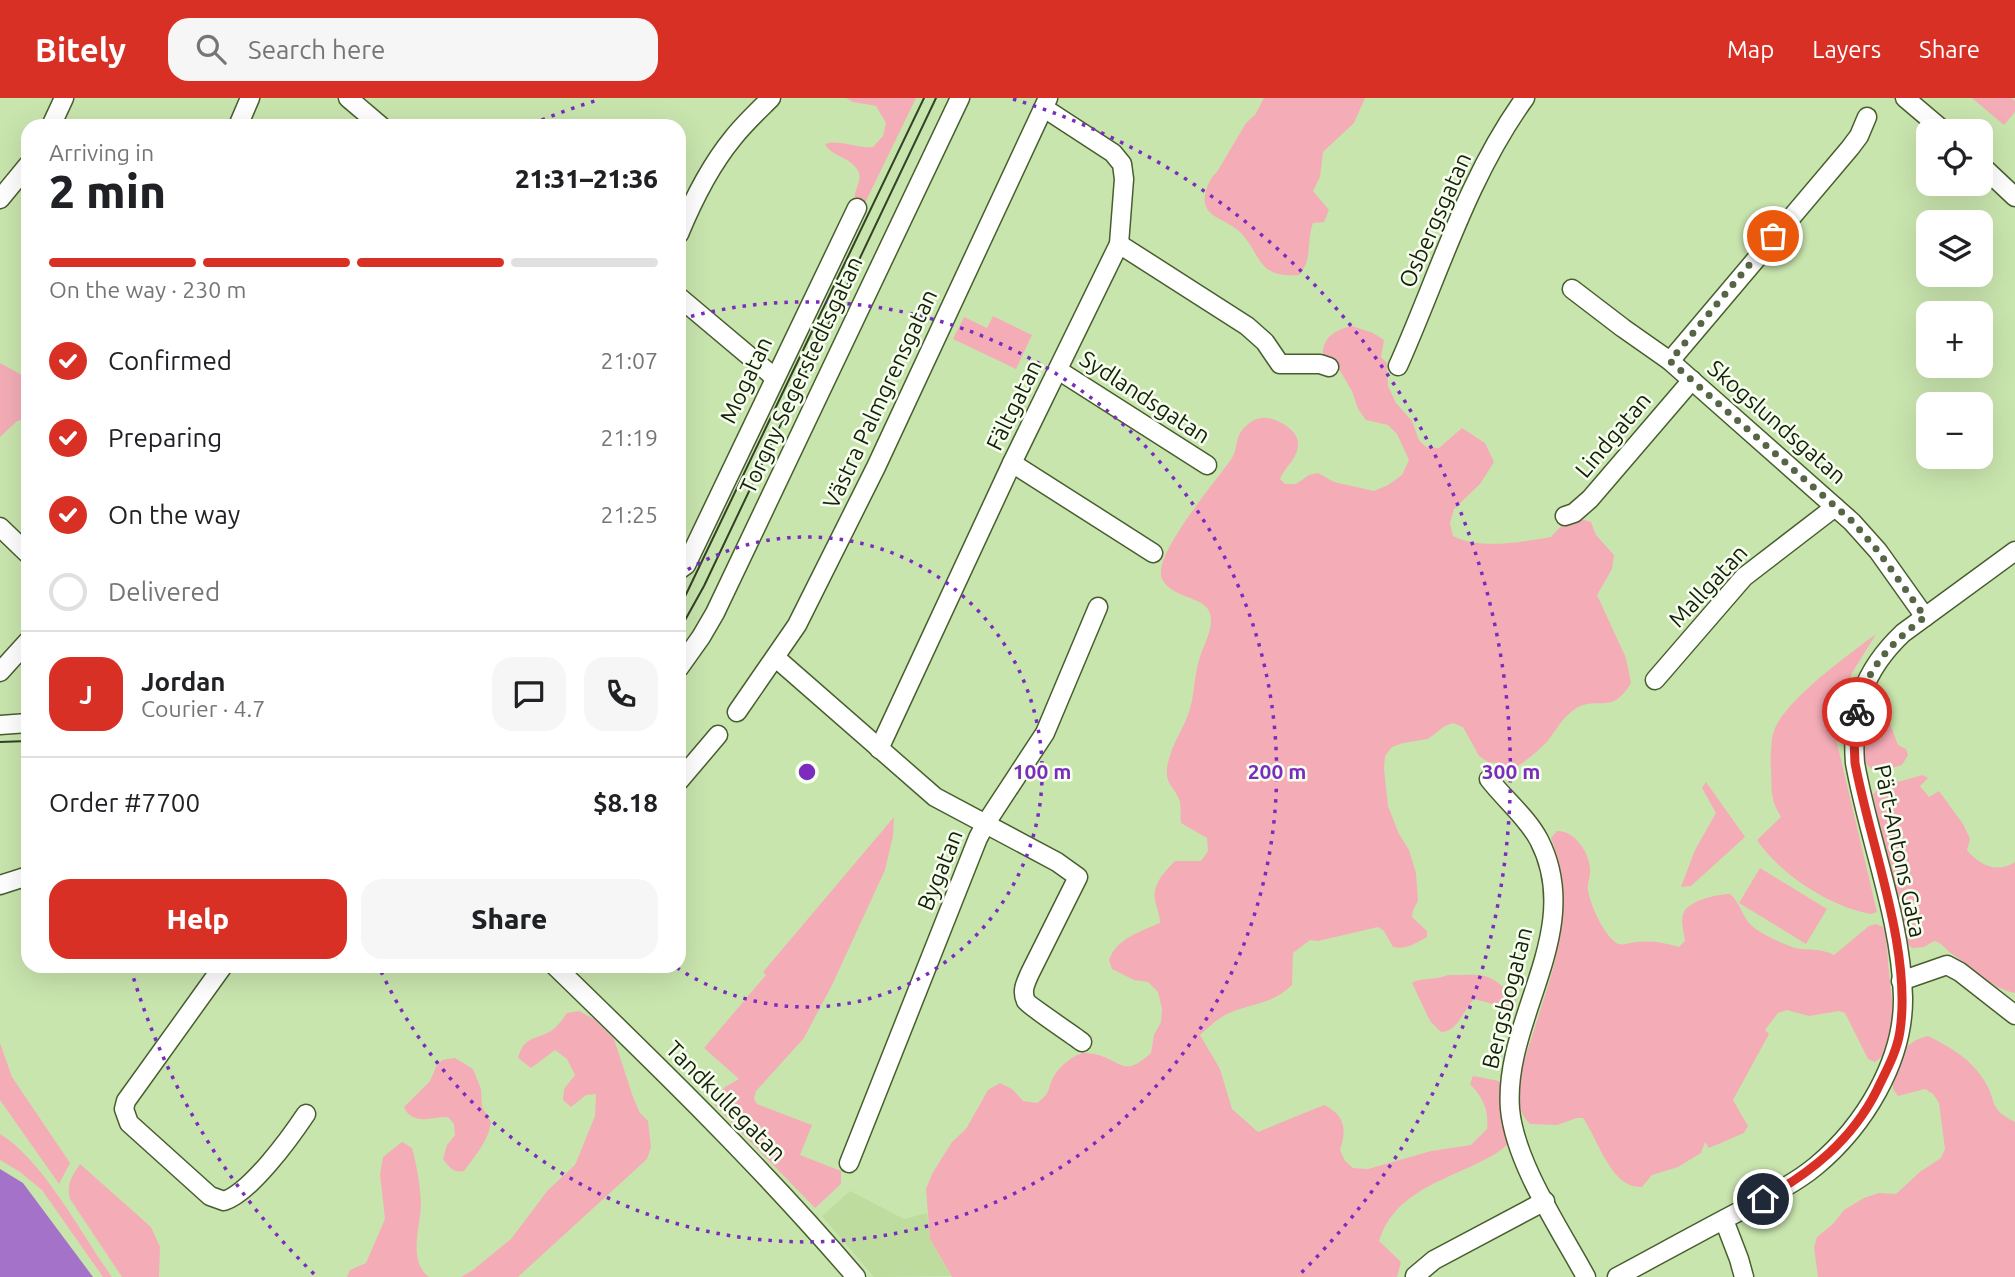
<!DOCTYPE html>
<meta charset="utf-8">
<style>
:root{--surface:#fff;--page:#f6f6f6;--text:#202124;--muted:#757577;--line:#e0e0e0;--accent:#d93025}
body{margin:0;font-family:Ubuntu,sans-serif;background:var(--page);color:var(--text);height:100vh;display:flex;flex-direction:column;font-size:26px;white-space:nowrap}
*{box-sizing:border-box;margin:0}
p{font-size:23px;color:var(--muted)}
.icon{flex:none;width:38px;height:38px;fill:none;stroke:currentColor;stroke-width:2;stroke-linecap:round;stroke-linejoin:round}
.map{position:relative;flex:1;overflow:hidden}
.drawer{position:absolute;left:21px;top:21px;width:665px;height:854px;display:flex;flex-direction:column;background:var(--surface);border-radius:21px;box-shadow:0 7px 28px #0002}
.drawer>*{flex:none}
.buttons{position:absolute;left:1916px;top:21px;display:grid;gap:14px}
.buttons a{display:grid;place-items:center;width:77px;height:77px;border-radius:14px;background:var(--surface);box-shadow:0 7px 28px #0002;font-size:35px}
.pin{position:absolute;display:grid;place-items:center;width:60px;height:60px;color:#fff;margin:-30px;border:4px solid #fff;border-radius:50%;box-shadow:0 2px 7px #0007}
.courier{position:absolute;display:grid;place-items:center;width:70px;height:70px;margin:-35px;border:5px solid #d93025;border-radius:50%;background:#fff;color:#222;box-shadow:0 2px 9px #0007}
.headline em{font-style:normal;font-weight:800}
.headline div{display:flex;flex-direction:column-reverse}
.headline{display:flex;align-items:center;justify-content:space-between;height:119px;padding:0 28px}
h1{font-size:46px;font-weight:800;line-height:52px}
.bar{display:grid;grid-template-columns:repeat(4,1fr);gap:10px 7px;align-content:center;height:84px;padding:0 28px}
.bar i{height:9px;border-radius:5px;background:var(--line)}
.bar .current{background:var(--accent)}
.bar p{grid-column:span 4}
.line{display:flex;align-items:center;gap:18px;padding:0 28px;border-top:2px solid var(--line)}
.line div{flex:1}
.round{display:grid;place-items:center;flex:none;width:74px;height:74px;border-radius:21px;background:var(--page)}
ol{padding:0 28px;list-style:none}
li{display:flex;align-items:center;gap:21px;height:77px}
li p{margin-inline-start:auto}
li .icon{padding:7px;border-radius:50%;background:var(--accent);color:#fff;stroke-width:4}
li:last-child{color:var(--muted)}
li i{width:38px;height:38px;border:4px solid var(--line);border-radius:50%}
.action{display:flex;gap:14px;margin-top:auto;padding:14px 28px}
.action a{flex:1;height:80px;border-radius:21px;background:var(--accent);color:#fff;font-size:28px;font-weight:800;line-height:80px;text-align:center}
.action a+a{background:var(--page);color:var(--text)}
header{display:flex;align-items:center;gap:42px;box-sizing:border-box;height:98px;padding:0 35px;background:var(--accent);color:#fff}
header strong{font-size:33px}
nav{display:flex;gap:38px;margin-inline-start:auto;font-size:24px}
.search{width:490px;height:63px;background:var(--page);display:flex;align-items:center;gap:18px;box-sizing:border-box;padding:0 24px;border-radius:21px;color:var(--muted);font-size:26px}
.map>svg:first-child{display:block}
.built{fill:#bedc9e}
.green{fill:#f4adb7}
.water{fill:#a472c8}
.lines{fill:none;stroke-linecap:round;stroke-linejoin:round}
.minor-casing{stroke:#475e2d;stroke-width:21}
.minor{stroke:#fff;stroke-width:18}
.tram{stroke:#344127;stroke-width:2}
.done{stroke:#556545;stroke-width:7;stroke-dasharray:0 12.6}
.route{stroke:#d93025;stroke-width:9}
.ring{fill:none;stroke:#7b2cbf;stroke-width:3.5;stroke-dasharray:3.5 7}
.labels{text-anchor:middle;stroke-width:5;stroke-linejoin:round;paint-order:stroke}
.street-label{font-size:23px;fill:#17200c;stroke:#f6ffee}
.centre{fill:#7b2cbf;stroke:#f6ffee;stroke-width:3.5}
.ring-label{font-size:21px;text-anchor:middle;font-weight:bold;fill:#7b2cbf;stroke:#f6ffee;stroke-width:5;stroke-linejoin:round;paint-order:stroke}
</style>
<header>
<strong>Bitely</strong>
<div class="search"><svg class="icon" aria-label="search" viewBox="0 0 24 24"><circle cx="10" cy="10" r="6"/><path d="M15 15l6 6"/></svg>Search here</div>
<nav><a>Map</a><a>Layers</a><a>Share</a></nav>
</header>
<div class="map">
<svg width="2015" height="1179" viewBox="0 0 2015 1179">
<rect width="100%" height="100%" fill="#c9e5ae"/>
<path class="built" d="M 850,1093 L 904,1121 L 927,1115 L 930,1141 L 951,1178 L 874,1179 L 822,1118 Z"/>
<g class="green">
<path d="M 846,0 L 916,0 L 866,103 L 863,105 L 855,102 C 853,92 862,84 859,75 C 853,59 831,59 825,46 C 840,41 857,51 873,49 L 883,38 L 886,25 L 876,8 L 853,4 Z"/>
<path d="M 1264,0 L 1365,0 L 1354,25 L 1323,54 L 1320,79 L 1313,93 L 1329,112 L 1324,124 L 1313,125 C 1306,144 1313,162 1299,177 C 1255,180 1263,157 1239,133 C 1226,121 1201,119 1205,97 C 1207,88 1210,80 1217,74 L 1246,25 L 1255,17 Z"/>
<path d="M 1972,0 L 2011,0 L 2015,3 L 2015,14 L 2004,27 Z"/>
<path d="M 993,218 L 1032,237 L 1016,271 L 953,241 L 964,219 L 987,230 Z"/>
<path d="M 1352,228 L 1373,235 L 1384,242 L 1381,259 L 1387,265 L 1388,288 L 1396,305 L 1412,323 L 1419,342 L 1426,349 L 1439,350 L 1462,330 L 1485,345 L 1494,364 L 1480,386 L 1454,411 L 1450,425 L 1453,438 C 1482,452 1519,444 1551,439 C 1562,426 1571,416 1591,424 L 1596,437 L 1614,457 L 1612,471 L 1597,497 L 1626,560 L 1631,585 C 1610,621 1595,593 1570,615 C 1560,623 1554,636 1545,646 C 1536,655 1525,663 1514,671 L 1504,670 L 1496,665 L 1488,664 L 1479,658 L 1463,629 L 1453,625 L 1445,628 L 1428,641 L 1403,645 L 1392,649 L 1385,658 L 1384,671 L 1388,708 L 1399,736 L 1409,752 L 1416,775 L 1418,803 L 1413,812 L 1412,819 L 1427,833 L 1427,839 C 1416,845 1406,852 1393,849 L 1384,833 L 1378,829 L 1318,843 L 1310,842 L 1293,855 L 1292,887 C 1272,907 1250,905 1227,916 C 1217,921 1209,929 1200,937 L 1220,971 L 1232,1011 L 1258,1034 L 1324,1007 C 1345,1017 1347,1031 1340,1052 L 1345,1063 L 1353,1070 L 1368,1071 L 1431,1053 L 1471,1047 L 1487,1031 C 1489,1011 1483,1000 1470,986 L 1473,978 L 1499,983 L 1503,988 L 1509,1038 L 1507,1047 C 1497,1056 1486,1061 1474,1067 C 1436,1085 1393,1098 1379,1143 L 1401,1164 L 1397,1179 L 952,1179 L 930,1141 L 926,1091 L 932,1076 L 952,1044 L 966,1031 L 988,992 L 1000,985 L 1012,991 L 1023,1003 L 1037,1005 C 1053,993 1046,992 1054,978 C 1059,969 1073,957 1083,955 C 1086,954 1091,956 1094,956 C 1123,962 1122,981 1151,955 L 1154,937 L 1161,924 L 1162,911 L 1158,894 L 1148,884 L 1134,882 L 1112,871 L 1109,862 C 1116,841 1141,833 1160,825 C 1160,816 1156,810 1155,802 C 1152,786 1165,773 1175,763 L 1201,763 L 1208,753 L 1207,740 L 1181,725 C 1180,719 1181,710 1180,704 C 1176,690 1165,687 1167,671 C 1169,650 1184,631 1190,611 C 1195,594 1194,576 1200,559 C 1203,548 1211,535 1211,523 C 1212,496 1174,504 1162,481 C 1151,458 1218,381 1232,360 C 1238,350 1235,339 1243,331 C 1248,325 1254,321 1261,320 C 1274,318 1297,331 1298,344 C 1299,360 1286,367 1280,381 L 1285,386 L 1296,386 L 1309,377 L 1318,375 L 1334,384 L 1374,393 L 1388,387 L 1402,377 L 1409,362 L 1397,336 L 1388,327 L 1366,322 L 1358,311 L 1352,293 L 1340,273 L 1323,258 C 1322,239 1335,232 1352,228 Z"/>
<path d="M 0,265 L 22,277 L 28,275 L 28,320 L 17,323 L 0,339 Z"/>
<path d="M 1876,536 L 1852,575 L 1842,599 L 1834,632 L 1877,814 L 1871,816 C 1830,809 1780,776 1757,742 L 1781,719 C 1770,700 1772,695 1771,673 C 1770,665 1771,643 1773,636 C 1781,604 1850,556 1876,536 Z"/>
<path d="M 1879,621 L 1885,622 L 1890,626 L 1898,647 L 1906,651 L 1908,657 L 1902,667 L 1885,672 L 1873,672 L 1863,663 C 1861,644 1859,631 1879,621 Z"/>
<path d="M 1923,677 L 1928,680 L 1920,688 L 1929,699 L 1939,693 L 1963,726 L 1970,741 L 1967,752 C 1979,767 1997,776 2015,764 L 2015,895 C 1991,891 1972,869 1952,856 C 1945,851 1943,845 1934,843 L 1924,849 L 1912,850 L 1904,843 L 1873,697 L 1879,689 Z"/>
<path d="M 1706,684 L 1745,739 L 1691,788 L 1681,789 L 1695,752 L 1716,715 L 1702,690 Z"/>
<path d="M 894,719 L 893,738 L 885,772 L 832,887 L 804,940 L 756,993 L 754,1001 L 757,1006 L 812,1027 L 800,1057 L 841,1073 L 841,1086 L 815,1110 L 713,1005 L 725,989 L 739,981 L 704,950 L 766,877 L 763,874 Z"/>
<path d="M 1557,733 C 1574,732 1589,754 1590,770 C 1591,778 1587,785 1588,792 C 1590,806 1603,835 1615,844 C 1620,848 1625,846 1630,845 C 1648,842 1662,844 1679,849 L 1685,843 C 1684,835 1680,821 1684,814 C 1690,802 1718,796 1730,796 C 1742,806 1742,822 1756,831 C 1765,838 1791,850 1801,851 C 1814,852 1822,851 1834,857 L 1869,828 L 1876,826 L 1883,829 C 1888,845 1887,858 1889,874 C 1891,899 1902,947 1875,964 L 1868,961 L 1845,915 L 1839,913 L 1809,918 L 1787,912 L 1778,915 L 1765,932 L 1769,936 L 1733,1002 L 1748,1028 L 1744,1035 L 1709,1050 L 1705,1044 L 1701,1055 L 1678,1069 L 1652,1077 L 1642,1089 C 1611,1091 1598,1041 1583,1020 L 1577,1020 L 1557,1027 L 1530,1026 C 1505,1003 1528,954 1535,929 C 1543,902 1554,874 1558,846 C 1564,809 1564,774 1551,740 Z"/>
<path d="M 1760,770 L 1827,811 L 1806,846 L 1739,805 Z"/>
<path d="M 1448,877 C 1471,878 1486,872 1503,889 C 1508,894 1512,895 1516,901 L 1514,907 L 1508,910 L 1474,901 C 1463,912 1458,934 1441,934 L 1430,923 L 1412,885 C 1418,880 1436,882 1448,877 Z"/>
<path d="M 579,913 L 594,921 L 614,941 L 633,999 L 640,1015 L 648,1023 L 651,1049 L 647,1061 L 518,1179 L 461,1179 L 473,1172 L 511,1141 L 548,1092 L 575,1067 L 595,1018 L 596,996 L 586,997 L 571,1009 L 563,1002 L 564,991 L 575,977 L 567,961 L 555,952 L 531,970 L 518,960 C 524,938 535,942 551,933 C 558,928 562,922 567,915 Z"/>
<path d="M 1928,938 C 1949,948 1971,961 1984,982 C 1998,1004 1987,1010 2015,1024 L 2015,1179 L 1818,1179 L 1814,1149 L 1817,1139 L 1833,1126 L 1844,1112 L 1864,1100 L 1879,1095 L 1896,1096 L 1921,1073 L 1941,1060 L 1945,1051 L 1939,1005 L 1933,996 L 1925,991 L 1898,998 L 1893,991 C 1893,966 1902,943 1928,938 Z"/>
<path d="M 0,945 L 12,979 L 70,1065 L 59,1086 L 0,1002 Z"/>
<path d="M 455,960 L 473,971 L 481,991 L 482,1009 L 491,1024 C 489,1042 475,1058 464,1073 C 453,1075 449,1069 443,1061 L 447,1047 L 455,1037 L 454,1026 L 448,1019 C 432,1019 412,1028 404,1009 L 430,983 L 436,969 L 442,962 Z"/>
<path d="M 0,1036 C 44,1063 81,1136 112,1179 L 103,1179 L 42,1092 L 20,1074 L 0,1062 Z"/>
<path d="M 402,1044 L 412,1050 C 417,1068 420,1086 421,1105 C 421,1128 407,1162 429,1179 L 347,1179 L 350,1172 L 366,1165 L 385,1121 L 380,1076 L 383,1059 Z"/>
<path d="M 80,1066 L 151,1129 L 160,1149 L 159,1179 L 122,1179 L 70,1101 C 66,1086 72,1078 80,1066 Z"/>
</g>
<path class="water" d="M 0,1071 L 23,1085 L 93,1179 L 0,1179 Z"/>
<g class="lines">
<defs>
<g id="minor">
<path d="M 348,0 L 381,28"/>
<path d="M 1905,0 L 1944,33"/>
<path d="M 51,28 L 64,0"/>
<path d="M 238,28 L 250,0"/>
<path d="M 1981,67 L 2015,99"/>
<path d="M 0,101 L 28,67"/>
<path d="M 679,136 C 693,102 710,68 733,40 C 744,26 758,13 771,0"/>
<path d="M 1119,146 L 1247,228 L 1265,244 L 1280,266 L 1320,266 L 1329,269"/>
<path d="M 1572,191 L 1623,230 L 1670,263 L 1852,424 L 1878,453 L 1925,519"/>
<path d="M 679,199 L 774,279"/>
<path d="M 1670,263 L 1850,50 L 1859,38 L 1867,19"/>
<path d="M 1398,268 C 1438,179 1467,80 1525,0"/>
<path d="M 1058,272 L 1207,367"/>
<path d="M 1012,365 L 1153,455"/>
<path d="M 1565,418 L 1574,415 L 1590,401 L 1692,282"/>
<path d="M 0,429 L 28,456"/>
<path d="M 679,472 L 686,467 L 857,110"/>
<path d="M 776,560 L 935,699 L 1057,764 L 1078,779 L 1030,875 C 1026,884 1021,893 1026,903 C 1029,908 1073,937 1082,944"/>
<path d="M 679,570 L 701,539 L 715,515 L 960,0"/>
<path d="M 0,574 L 28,543"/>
<path d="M 1655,582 L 1744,479 L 1835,409"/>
<path d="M 737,614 L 797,527 L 876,369 L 1048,0"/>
<path d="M 0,627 L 28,625"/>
<path d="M 879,651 L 1012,365 L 1119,146 L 1124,81 L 1122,66 L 1113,55 L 1044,10"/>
<path d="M 1489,681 C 1505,702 1527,719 1539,742 C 1586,833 1503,920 1510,1011 C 1515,1065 1560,1131 1586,1179"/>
<path d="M 679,683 L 718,637"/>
<path d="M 0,787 L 28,778"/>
<path d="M 223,868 L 126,1003 L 124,1011 L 129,1025 L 210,1098 L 224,1103 C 250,1095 290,1040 306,1016"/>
<path d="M 555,868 C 659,969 762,1069 856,1179"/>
<path d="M 1901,883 L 1947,867 L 1960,874 L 2015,917"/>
<path d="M 849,1065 L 978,740 L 986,725 L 1045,635 L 1098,509"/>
<path d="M 1724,1122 L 1739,1161 L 1744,1179"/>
<path d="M 1415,1178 L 1434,1162 L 1545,1103"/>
<path d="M 1617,1179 C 1658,1157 1698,1135 1738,1114 C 1765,1100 1793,1087 1816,1068 C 1864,1028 1904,963 1903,899 C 1901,820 1869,743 1855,665 C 1851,611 1863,573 1903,535 L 2015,453"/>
</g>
</defs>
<use href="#minor" class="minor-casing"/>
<use href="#minor" class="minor"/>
<g class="tram">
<path d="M 679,511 L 924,0"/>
<path d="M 679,533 L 704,488 L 936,0"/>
<path d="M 0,644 L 28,643"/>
</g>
</g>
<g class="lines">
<path class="done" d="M 1773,138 L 1670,263 L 1853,424 L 1878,453 L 1925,519 C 1892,544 1865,571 1857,614"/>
<path class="route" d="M 1763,1101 C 1811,1075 1852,1042 1877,992 C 1886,973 1897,954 1900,933 C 1912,852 1870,746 1855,665 L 1854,641 L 1857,614"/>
</g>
<g class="ring">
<path d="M679 477A235 235 0 1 1 676 869"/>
<path d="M681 221A470 470 0 1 1 379 869"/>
<path d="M314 1176A704 704 0 0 1 130 868M532 26A704 704 0 0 1 601 1M1013 1A704 704 0 0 1 1300 1176"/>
</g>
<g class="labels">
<g class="street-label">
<text transform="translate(1435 122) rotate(-66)" y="8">Osbergsgatan</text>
<text transform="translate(801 277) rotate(-65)" y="8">Torgny Segerstedtsgatan</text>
<text transform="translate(746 282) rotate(-65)" y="8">Mogatan</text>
<text transform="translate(1145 299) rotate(33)" y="8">Sydlandsgatan</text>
<text transform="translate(880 301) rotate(-65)" y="8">Västra Palmgrensgatan</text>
<text transform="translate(1014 307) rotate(-64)" y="8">Fältgatan</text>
<text transform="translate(1777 324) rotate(41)" y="8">Skogslundsgatan</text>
<text transform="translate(1613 337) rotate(-50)" y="8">Lindgatan</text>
<text transform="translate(1708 488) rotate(-47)" y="8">Mallgatan</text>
<text transform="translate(1900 753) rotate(78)" y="8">Pärt-Antons Gata</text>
<text transform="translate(940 772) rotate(-68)" y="8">Bygatan</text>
<text transform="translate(1507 900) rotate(-76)" y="8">Bergsbogatan</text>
<text transform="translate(726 1003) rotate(45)" y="8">Tandkullegatan</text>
</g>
</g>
<circle cx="807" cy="674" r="10" class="centre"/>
<g class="ring-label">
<text x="1042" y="681">100 m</text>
<text x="1277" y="681">200 m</text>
<text x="1511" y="681">300 m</text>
</g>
</svg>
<div class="buttons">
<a><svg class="icon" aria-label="locate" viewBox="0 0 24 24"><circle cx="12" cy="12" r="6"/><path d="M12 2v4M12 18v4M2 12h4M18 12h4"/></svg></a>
<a><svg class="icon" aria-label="layers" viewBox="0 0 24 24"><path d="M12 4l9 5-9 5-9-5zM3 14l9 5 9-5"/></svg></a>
<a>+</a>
<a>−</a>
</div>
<div class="pin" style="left:1773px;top:138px;background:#ea580c"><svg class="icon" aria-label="bag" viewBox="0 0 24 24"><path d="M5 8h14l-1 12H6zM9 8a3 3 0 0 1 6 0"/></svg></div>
<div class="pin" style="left:1763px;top:1101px;background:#1f2937"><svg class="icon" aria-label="home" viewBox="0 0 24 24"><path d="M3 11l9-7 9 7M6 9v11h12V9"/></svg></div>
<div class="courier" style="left:1857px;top:614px"><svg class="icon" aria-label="bike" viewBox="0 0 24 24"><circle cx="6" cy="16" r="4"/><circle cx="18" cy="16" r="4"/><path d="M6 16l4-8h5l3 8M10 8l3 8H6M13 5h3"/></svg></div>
<section class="drawer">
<div class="headline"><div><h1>2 min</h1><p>Arriving in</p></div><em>21:31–21:36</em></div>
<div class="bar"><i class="current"></i><i class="current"></i><i class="current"></i><i></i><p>On the way · 230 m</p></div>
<ol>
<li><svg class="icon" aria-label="check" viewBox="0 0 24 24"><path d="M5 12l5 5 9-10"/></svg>Confirmed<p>21:07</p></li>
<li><svg class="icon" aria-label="check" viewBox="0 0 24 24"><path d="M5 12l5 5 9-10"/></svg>Preparing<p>21:19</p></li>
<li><svg class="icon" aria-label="check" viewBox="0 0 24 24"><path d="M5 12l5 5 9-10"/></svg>On the way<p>21:25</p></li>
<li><i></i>Delivered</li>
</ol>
<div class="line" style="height:126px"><b class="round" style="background:var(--accent);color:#fff">J</b><div><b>Jordan</b><p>Courier · 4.7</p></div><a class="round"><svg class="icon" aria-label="chat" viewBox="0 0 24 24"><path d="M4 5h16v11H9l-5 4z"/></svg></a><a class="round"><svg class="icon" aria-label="phone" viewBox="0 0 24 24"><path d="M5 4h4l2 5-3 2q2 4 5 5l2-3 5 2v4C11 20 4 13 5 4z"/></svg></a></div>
<div class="line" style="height:91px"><div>Order #7700</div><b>$8.18</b></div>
<div class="action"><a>Help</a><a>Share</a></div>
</section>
</div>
